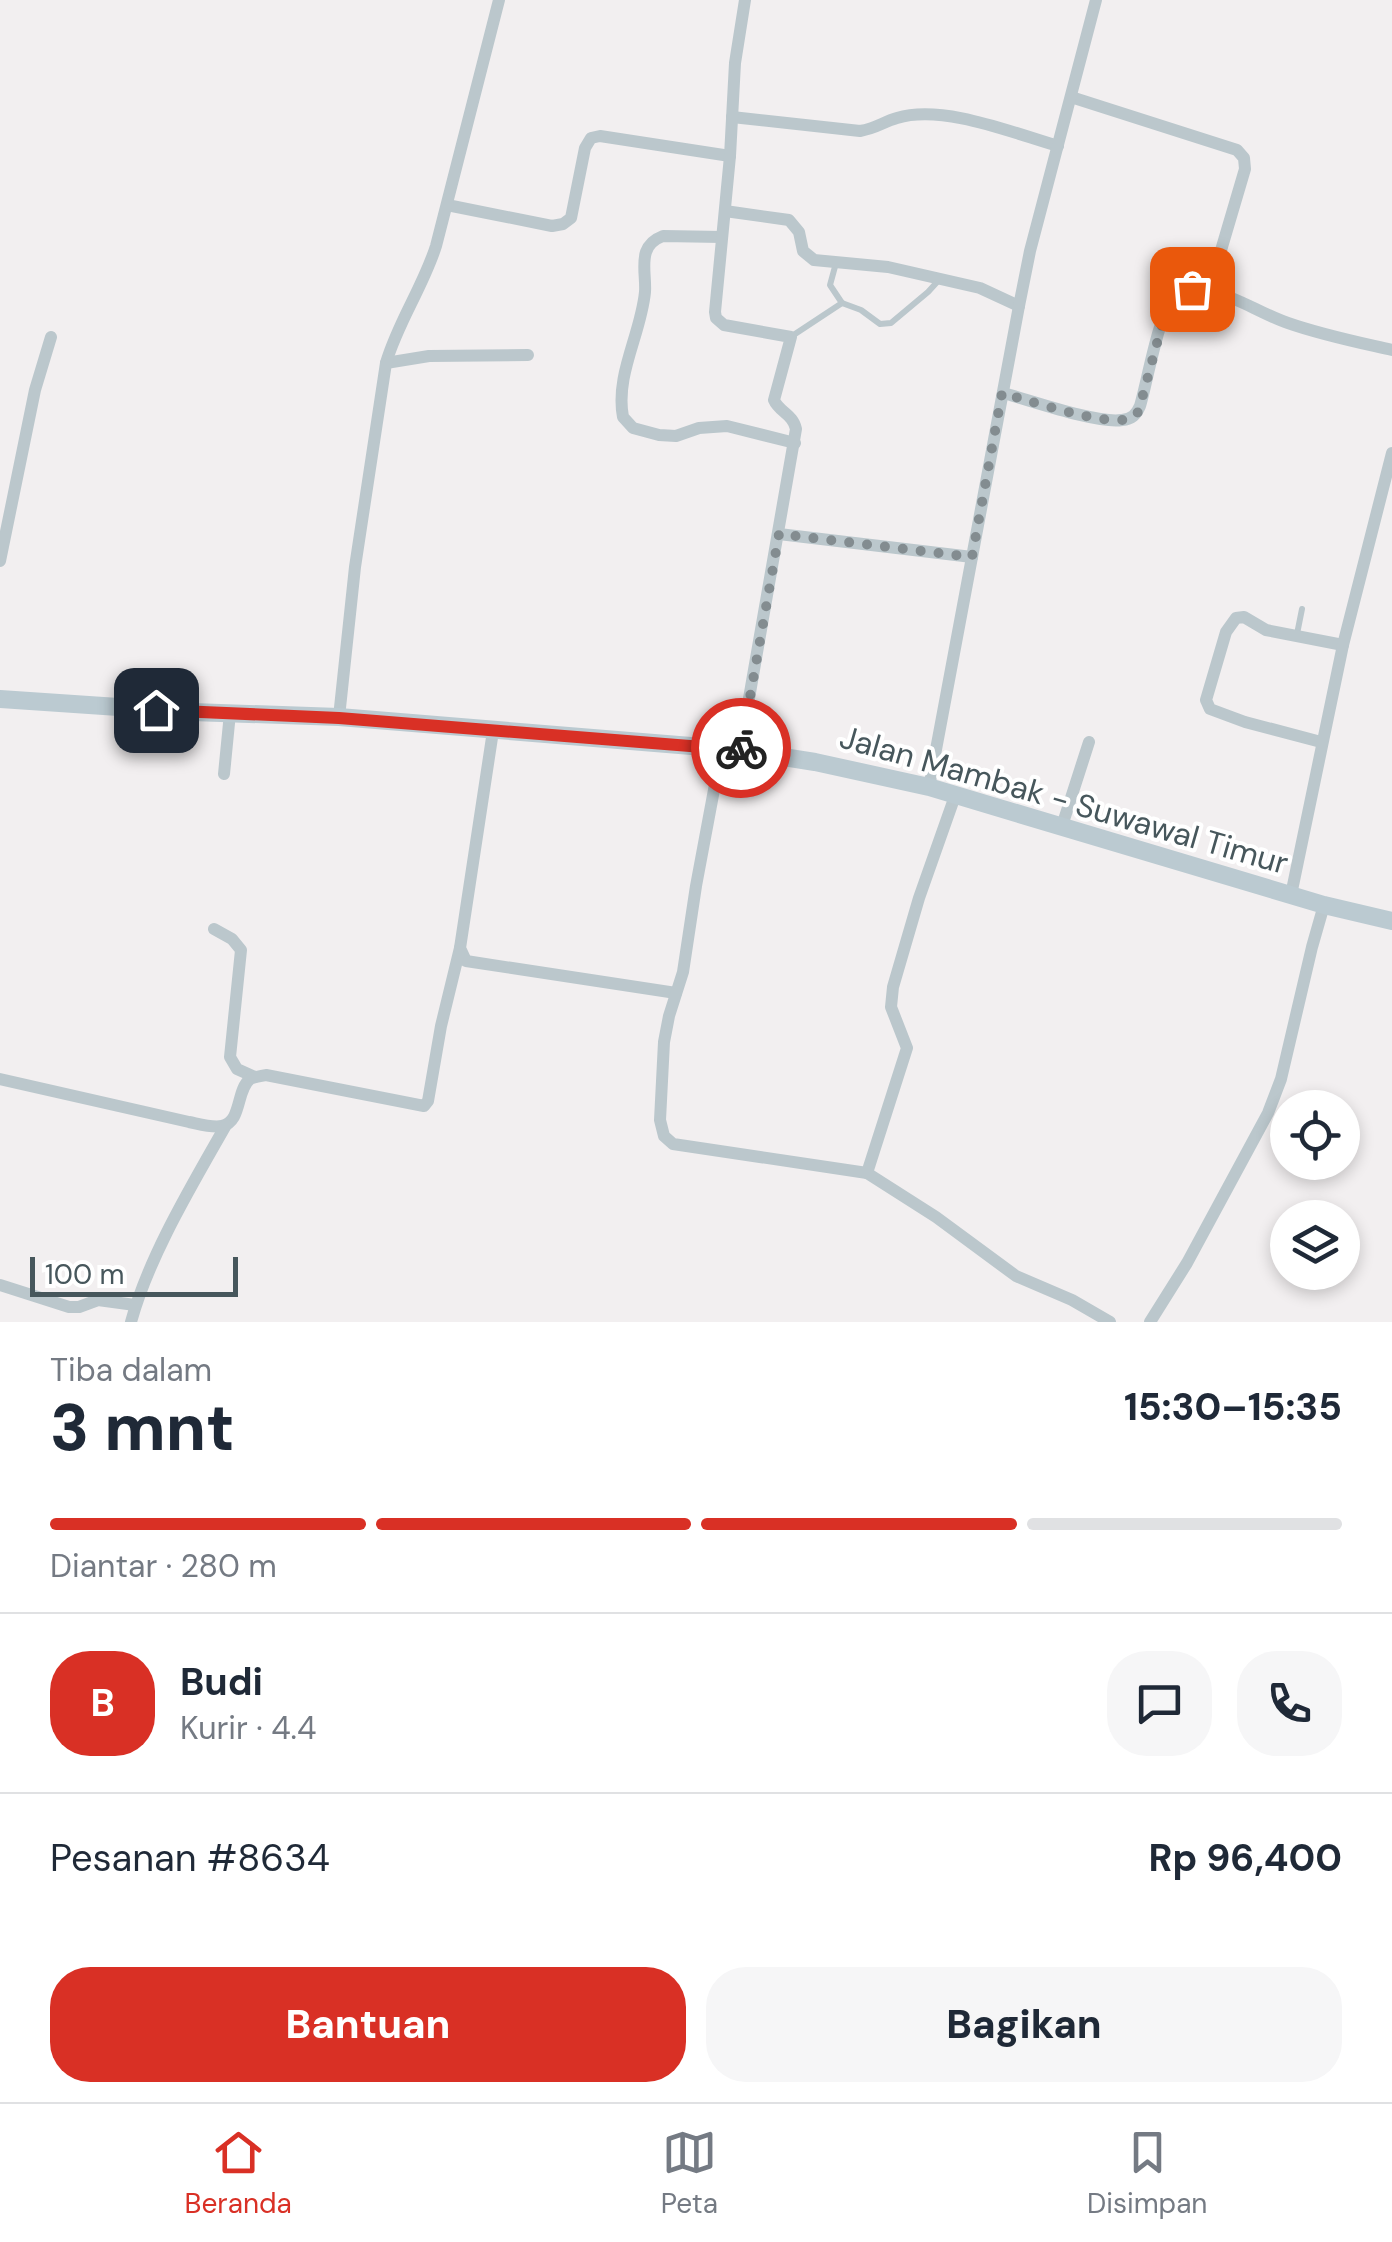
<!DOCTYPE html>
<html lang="id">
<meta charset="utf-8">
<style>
:root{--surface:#fff;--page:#f6f6f7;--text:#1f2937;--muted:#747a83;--line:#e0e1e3;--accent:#d93025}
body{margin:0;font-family:"DM Sans",sans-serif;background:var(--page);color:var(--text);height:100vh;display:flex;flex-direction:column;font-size:38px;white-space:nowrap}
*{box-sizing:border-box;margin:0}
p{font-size:32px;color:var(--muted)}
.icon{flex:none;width:55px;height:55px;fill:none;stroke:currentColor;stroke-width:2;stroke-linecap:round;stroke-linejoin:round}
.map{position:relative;height:1322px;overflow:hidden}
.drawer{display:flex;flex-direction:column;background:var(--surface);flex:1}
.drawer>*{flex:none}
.fabs{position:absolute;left:1270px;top:1090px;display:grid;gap:20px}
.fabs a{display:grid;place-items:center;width:90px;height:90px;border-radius:50%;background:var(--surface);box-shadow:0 5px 15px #0003;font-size:50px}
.scale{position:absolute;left:30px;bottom:25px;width:208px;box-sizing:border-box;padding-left:10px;border:5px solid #47575c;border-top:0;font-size:28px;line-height:35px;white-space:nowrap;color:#47575c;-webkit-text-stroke:8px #fff;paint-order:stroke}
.pin{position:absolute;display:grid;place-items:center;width:85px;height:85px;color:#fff;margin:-42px;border-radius:20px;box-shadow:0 5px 15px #0006}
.courier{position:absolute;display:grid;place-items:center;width:100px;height:100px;margin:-50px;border:8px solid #d93025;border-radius:50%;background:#fff;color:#222;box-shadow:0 2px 12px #0007}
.overview em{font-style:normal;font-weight:800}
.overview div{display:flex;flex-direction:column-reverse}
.overview{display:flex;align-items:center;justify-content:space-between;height:170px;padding:0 50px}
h1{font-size:65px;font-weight:800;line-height:75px}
.bar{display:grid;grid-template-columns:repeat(4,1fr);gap:15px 10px;align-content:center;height:120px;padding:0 50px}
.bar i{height:12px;border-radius:8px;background:var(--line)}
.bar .current{background:var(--accent)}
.bar p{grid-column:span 4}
.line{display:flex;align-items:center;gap:25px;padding:0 50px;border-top:2px solid var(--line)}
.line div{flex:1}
.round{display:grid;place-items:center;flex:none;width:105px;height:105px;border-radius:40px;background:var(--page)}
.cta{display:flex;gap:20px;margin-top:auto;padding:20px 50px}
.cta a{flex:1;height:115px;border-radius:40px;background:var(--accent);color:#fff;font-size:40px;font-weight:800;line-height:115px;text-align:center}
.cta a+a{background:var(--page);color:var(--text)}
.tabs{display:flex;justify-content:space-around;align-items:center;height:140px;border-top:2px solid var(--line);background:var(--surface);font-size:28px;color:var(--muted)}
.tabs a{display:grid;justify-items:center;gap:5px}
.tabs .current{color:var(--accent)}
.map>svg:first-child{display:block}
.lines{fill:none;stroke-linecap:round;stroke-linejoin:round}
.lane{stroke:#bbc7cc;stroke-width:6}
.street{stroke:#bbc7cc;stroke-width:12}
.secondary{stroke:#bbcad1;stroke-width:18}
.done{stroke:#838c90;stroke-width:10;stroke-dasharray:0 18}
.route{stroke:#d93025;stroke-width:12}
.labels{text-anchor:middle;stroke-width:8;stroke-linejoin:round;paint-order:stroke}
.street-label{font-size:32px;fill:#47575c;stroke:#fff}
</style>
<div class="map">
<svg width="1392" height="1322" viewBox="0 0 1392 1322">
<rect width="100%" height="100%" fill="#f2eff0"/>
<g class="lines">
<g class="lane">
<path d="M 842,303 L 861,310 L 880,324 L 891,323 L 928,292 L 938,281"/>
<path d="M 792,336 L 842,303 L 830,285 L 836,263"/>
<path d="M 1297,634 L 1302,609"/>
</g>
<g class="street">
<path d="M 1071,97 L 1237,150 L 1244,158 L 1245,169 L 1209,291"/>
<path d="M 732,117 L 860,131 C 877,128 883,122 897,118 C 943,104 1013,133 1058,146"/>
<path d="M 447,205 L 552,226 L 563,224 L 571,218 L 585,148 L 591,138 L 600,136 L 730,156"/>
<path d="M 725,211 L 789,220 L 799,232 L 803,251 L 814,260 L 888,267 L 980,288 L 1019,306"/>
<path d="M 722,237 L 663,236 C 655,239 649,243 646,252 C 642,264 646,279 645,292 C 641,334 615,375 623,417 L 633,428 L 659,435 L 676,436 L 699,428 L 727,426 L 795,443"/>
<path d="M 386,363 L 429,356 L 528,355"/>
<path d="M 1003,393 C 1030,400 1097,424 1122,420 C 1132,419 1136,415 1140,406 C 1147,383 1159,312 1174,297 C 1183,287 1197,289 1210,291 C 1238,297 1261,314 1288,323 C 1322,335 1357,342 1392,350"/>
<path d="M 779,534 L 972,557"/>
<path d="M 0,561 L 35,390 L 51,337"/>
<path d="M 339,717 L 355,567 L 386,363 C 398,322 423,287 436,246 L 499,0"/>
<path d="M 493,731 L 460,948 L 466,961 L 676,993"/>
<path d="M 1321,742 L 1245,722 L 1210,709 L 1206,700 L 1226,632 L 1236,618 L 1244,617 L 1266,630 L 1343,645"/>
<path d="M 722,747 L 696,886 L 683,972 L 669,1016 L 664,1042 L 660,1120 L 664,1136 L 673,1144 L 867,1173"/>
<path d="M 740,750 L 796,429 C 793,414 779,412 774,400 L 791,337 L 724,325 L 716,318 L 715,312 L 730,156 L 735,63 L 745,0"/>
<path d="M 224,774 L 230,713"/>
<path d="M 929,787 L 1019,306 L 1030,251 L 1096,0"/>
<path d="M 955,796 L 919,898 L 893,987 L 891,1007 L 907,1048 L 867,1173 L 936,1217 L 1016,1276 L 1072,1300 L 1110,1322"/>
<path d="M 1062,826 L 1089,742"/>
<path d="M 1291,895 L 1343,645 L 1392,453"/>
<path d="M 214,929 L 232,939 L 241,950 L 230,1057 L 237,1069 L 255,1077"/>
<path d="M 0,1079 L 189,1122 C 199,1124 212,1128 222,1126 C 242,1122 236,1090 250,1079 C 254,1077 262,1076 266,1075 L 424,1106 L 428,1101 L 441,1026 L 460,948"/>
<path d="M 0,1285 L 69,1307 L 79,1307 L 98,1300 L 135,1305"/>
<path d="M 131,1322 C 149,1256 192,1185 226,1125"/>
<path d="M 1150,1322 L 1187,1263 L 1268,1113 L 1281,1079 L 1312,947 L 1324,905"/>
</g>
<path class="secondary" d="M 0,699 L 192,712 L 339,717 L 740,750 L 815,762 L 929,787 L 1324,905 L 1392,921"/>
</g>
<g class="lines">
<path class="done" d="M 741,748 L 779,534 L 972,557 L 1002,393 C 1027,400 1110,428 1130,418 C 1138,415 1137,414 1140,406 L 1167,306 L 1181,291 L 1192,289"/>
<path class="route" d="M 156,710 L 339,718 L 740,750 L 741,748"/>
</g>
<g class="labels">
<g class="street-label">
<text transform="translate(1064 800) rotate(16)" y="11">Jalan Mambak - Suwawal Timur</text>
</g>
</g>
</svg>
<div class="fabs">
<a><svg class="icon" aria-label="locate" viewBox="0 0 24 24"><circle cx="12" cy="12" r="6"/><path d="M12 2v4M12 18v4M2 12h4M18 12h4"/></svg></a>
<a><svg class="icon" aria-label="layers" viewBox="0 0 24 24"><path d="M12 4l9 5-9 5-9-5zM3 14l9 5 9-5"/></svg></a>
</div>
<div class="scale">100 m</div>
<div class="pin" style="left:1192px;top:289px;background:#ea580c"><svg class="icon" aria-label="bag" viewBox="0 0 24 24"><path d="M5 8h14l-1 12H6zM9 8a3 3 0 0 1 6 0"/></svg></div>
<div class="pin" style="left:156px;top:710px;background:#1f2937"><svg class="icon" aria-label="home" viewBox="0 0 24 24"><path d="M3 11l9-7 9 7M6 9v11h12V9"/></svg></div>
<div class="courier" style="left:741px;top:748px"><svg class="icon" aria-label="bike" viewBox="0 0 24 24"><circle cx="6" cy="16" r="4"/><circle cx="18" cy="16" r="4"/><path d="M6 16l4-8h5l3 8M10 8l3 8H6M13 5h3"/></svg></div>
</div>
<section class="drawer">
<div class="overview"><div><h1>3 mnt</h1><p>Tiba dalam</p></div><em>15:30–15:35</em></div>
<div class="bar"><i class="current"></i><i class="current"></i><i class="current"></i><i></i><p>Diantar · 280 m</p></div>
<div class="line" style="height:180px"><b class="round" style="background:var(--accent);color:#fff">B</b><div><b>Budi</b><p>Kurir · 4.4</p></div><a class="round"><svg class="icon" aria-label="chat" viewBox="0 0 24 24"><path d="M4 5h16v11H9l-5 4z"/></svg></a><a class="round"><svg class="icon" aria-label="phone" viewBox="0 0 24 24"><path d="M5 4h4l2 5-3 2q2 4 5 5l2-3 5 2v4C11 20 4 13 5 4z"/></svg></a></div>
<div class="line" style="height:130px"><div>Pesanan #8634</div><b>Rp 96,400</b></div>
<div class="cta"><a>Bantuan</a><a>Bagikan</a></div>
</section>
<nav class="tabs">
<a class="current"><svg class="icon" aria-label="home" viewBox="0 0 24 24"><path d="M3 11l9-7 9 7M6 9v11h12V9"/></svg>Beranda</a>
<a><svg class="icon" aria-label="map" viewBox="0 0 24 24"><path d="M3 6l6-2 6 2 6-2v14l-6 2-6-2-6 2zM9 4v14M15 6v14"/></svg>Peta</a>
<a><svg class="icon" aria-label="saved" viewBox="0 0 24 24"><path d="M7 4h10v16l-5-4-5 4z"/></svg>Disimpan</a>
</nav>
